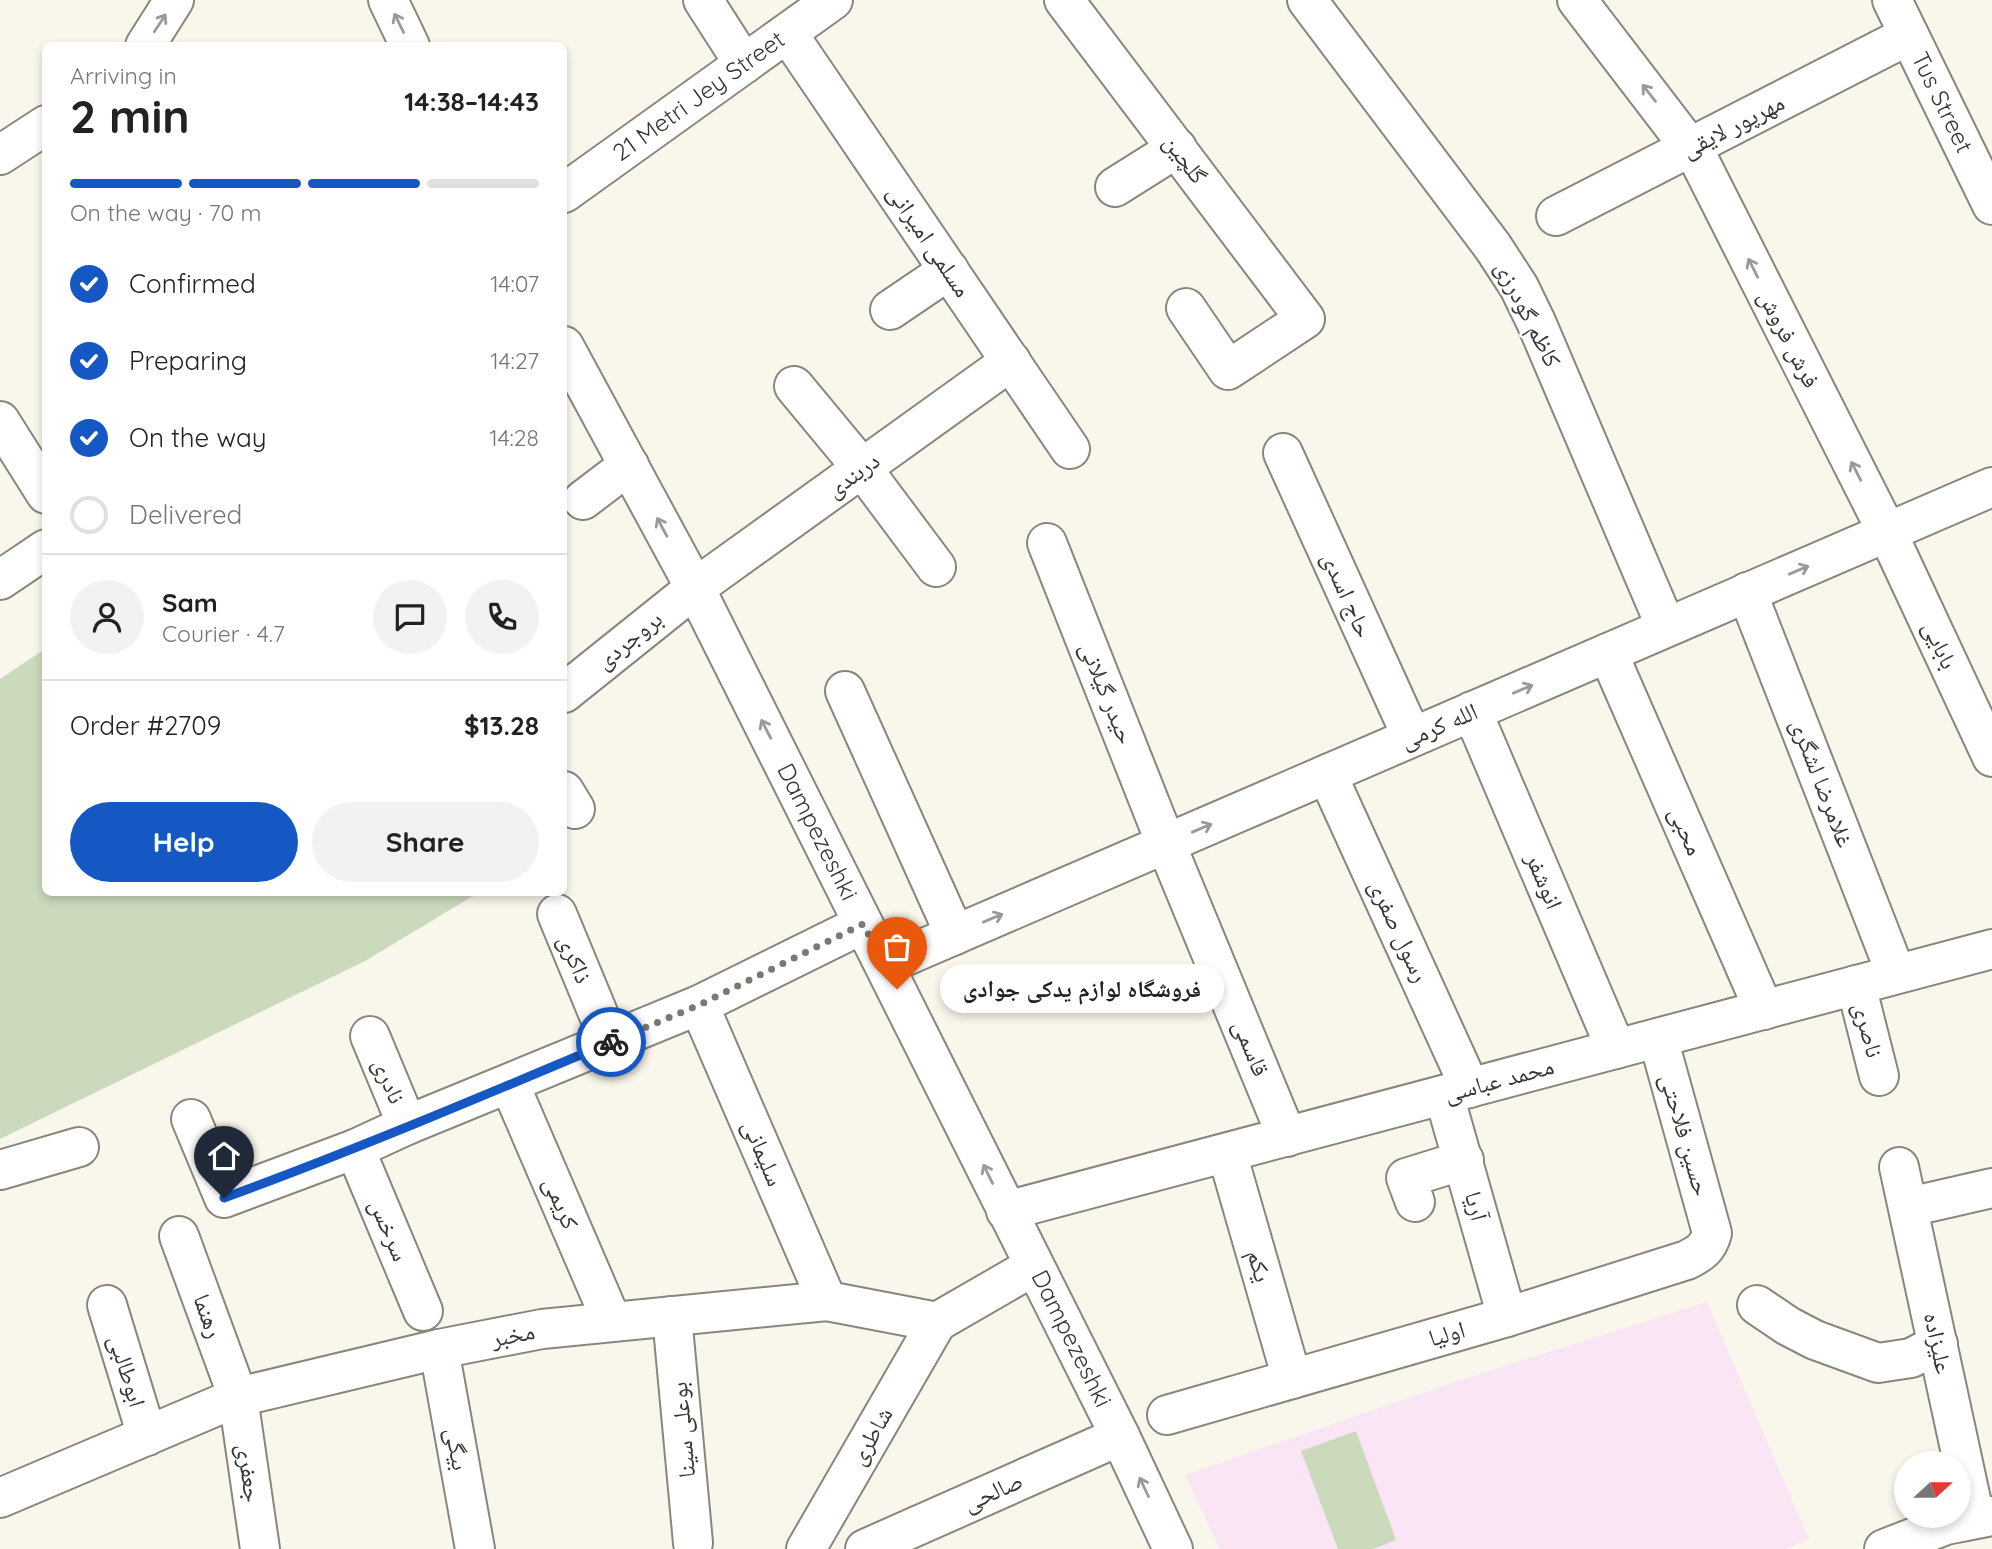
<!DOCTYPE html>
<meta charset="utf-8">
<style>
:root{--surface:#fff;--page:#f2f2f2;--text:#222;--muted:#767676;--line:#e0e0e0;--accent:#1558c3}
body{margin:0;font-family:Quicksand,"Noto Naskh Arabic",sans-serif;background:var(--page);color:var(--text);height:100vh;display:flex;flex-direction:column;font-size:26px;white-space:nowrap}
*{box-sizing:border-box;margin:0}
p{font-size:23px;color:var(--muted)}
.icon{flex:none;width:38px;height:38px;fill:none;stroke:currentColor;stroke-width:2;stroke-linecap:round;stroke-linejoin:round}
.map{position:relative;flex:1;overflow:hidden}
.sheet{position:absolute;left:42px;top:42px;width:525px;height:854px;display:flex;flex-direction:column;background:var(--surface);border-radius:10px;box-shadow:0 4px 10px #0003}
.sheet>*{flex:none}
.needle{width:46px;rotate:69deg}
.tools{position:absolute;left:1894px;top:1451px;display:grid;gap:14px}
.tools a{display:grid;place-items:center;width:77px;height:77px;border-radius:50%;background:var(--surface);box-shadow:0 4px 10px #0003;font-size:35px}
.pin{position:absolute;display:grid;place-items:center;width:60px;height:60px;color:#fff;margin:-72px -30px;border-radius:50% 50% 50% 0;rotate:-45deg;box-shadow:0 0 7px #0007}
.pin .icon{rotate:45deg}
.courier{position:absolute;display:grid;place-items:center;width:70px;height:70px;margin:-35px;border:5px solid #1558c3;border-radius:50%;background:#fff;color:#222;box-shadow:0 2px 9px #0007}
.bubble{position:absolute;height:49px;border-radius:24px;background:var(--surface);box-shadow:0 4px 10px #0003;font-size:23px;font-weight:800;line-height:49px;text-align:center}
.summary em{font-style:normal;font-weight:800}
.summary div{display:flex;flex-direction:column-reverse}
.summary{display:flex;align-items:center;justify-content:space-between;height:119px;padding:0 28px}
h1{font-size:46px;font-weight:800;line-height:52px}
.bar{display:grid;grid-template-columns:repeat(4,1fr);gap:10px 7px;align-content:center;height:84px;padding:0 28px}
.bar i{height:9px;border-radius:5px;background:var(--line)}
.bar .current{background:var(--accent)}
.bar p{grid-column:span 4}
.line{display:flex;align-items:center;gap:18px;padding:0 28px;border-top:2px solid var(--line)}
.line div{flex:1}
.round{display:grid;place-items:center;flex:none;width:74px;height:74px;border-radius:37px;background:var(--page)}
ol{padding:0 28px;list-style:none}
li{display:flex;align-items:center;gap:21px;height:77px}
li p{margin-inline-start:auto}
li .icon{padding:7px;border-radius:50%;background:var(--accent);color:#fff;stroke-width:4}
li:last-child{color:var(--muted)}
li i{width:38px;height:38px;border:4px solid var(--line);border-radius:50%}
.button{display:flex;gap:14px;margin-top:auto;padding:14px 28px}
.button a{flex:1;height:80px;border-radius:42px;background:var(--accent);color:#fff;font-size:28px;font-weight:800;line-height:80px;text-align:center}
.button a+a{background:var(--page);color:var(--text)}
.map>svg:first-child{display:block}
.education{fill:#f9e5f4}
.green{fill:#cbdabc}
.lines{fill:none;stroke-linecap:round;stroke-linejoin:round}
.minor-casing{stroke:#89877d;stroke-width:42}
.major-casing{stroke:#89877d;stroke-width:42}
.minor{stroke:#fff;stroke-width:38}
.major{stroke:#fff;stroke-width:38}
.oneway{stroke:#9b9a98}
.done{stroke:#7b7973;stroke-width:7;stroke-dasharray:0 12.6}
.route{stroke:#1558c3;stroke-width:9}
.labels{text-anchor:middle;stroke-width:5;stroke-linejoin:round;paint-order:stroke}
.street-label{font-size:24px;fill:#373632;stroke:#fff}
</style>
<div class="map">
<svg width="1992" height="1549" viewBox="0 0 1992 1549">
<rect width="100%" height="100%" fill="#f9f6eb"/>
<path class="education" d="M 1707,1302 L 1809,1539 L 1785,1549 L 1220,1549 L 1185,1475 L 1457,1381 Z"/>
<g class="green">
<path d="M 45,649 L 46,892 L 478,893 L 365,961 L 0,1139 L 0,679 Z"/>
<path d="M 1356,1431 L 1396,1540 L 1373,1549 L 1338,1549 L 1301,1451 Z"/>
</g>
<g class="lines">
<defs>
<g id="minor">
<path d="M 703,0 L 744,64"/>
<path d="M 1064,0 L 1305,319 L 1228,370 L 1186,308"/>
<path d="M 1307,0 L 1493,247 L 1519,287 L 1536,322 L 1666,627"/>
<path d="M 1577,0 L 1698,158 L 1887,532 L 1992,757"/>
<path id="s1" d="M 1892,0 L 1992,205"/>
<path d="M 788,34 L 1070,449"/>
<path d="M 145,46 L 174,0"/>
<path d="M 0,155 L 46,125"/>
<path d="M 1115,187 L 1177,148"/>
<path d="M 1556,216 L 1909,35"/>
<path d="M 890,310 L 949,270"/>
<path d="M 794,386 L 862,468 L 936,567"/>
<path d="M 0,421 L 46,494"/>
<path d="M 1283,453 L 1412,737"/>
<path d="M 583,500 L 629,465"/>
<path d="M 1047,543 L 1166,844 L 1287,1137"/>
<path d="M 1747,592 L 1896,974"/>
<path d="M 1608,653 L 1764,1010"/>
<path d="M 845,691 L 955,935"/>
<path d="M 564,693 L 695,588 L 1011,361"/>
<path d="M 1472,711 L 1616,1049"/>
<path d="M 1327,774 L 1470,1088"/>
<path d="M 564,791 L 575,809"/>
<path d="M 557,914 L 610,1042"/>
<path d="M 885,965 L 1992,487"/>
<path d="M 1856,985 L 1879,1076"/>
<path d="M 699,1005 L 827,1301"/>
<path d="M 370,1036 L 407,1125"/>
<path d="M 510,1085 L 612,1322"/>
<path d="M 1444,1095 L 1507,1317"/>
<path d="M 191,1119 L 224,1198 L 355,1149 L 407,1125 L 699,1005 L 863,924"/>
<path d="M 355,1149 L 423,1311"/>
<path d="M 1227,1153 L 1292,1379"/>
<path d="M 1899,1167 L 1975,1518"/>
<path d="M 0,1170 L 79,1147"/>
<path d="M 1415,1202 L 1406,1178 L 1464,1160"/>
<path d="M 1909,1207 L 1992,1188"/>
<path d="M 1006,1211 L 1992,949"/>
<path d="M 179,1236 L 238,1397 L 260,1549"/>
<path d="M 107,1305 L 147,1436"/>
<path d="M 1757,1305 L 1788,1326 L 1815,1340 L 1878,1363 L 1911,1358 L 1938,1344"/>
<path d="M 672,1316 L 693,1543"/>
<path d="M 439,1349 L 475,1549"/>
<path d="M 1167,1415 L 1507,1317 L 1687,1260 C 1701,1253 1708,1248 1712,1233 L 1658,1038"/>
<path d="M 0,1498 L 238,1397 L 439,1349 L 542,1329 L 827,1301 L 937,1322 L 1034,1266"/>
<path d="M 806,1549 L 937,1322"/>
<path d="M 865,1549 L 1120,1436"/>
<path d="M 1884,1549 L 1946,1525 L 1992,1516"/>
</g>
<g id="major">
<path d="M 388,0 L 410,46"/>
<path id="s2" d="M 564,193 L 833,0"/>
<path id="s3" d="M 564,346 L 695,588 L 1120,1436 L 1173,1549"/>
<path d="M 0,580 L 46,549"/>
</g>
</defs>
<use href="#minor" class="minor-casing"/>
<use href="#major" class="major-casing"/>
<use href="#minor" class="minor"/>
<use href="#major" class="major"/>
</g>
<defs><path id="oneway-shaft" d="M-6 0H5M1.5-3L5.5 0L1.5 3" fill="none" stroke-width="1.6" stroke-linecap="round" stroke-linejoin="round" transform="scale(1.75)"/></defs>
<g class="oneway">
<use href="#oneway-shaft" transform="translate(160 23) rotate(-57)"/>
<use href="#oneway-shaft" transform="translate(399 23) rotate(-116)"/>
<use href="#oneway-shaft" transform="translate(1649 93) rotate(-128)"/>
<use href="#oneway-shaft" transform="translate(1753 268) rotate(-117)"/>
<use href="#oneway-shaft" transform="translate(1856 471) rotate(-117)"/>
<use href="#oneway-shaft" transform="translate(662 527) rotate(-118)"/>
<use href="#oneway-shaft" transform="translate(1799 570) rotate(-23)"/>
<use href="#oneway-shaft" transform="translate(1523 689) rotate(-23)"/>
<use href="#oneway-shaft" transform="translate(766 729) rotate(-117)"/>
<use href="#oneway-shaft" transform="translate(1202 828) rotate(-23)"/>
<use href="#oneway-shaft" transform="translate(993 918) rotate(-23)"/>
<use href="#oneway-shaft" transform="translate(988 1174) rotate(-116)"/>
<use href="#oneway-shaft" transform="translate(1144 1487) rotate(-115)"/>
</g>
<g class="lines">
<path class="done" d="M 611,1042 L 699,1005 L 863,924 L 897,989"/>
<path class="route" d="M 224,1198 C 355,1150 483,1096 611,1042"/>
</g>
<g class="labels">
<g class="street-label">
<text dy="8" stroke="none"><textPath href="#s2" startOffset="166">21 Metri Jey Street</textPath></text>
<text dy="8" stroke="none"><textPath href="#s1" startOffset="114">Tus Street</textPath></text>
<text transform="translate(1733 126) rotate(-27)" y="8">مهرپور لایقی</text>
<text transform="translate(1185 159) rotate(53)" y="8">گلچین</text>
<text transform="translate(929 241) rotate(56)" y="8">مسلمی امیرانی</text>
<text transform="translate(1528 314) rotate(63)" y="8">کاظم گودرزی</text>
<text transform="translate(1789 339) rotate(63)" y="8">فرش فروش</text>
<text transform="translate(853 475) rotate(-36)" y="8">دربندی</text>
<text transform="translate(1347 595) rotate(66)" y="8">حاج اسدی</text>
<text transform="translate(629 640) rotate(-39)" y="8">بروجردی</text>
<text transform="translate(1940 645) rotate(65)" y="8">بابایی</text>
<text transform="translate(1107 693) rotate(68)" y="8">حیدر گیلانی</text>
<text transform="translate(1439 726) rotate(-23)" y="8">الله کرمی</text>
<text transform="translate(1822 783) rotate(69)" y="8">غلامرضا لشگری</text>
<text transform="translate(1686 831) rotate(66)" y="8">محبی</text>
<text dy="8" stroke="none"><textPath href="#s3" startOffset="548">Dampezeshki</textPath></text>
<text transform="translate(1544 881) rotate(67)" y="8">انوشفر</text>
<text transform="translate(1399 931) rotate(65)" y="8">رسول صفری</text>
<text transform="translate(575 959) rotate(67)" y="8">ذاکری</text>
<text transform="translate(1868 1030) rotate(75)" y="8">ناصری</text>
<text transform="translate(1251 1048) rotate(68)" y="8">قاسمی</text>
<text transform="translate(1499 1080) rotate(-15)" y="8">محمد عباسی</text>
<text transform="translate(389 1081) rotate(67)" y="8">نادری</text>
<text transform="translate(1685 1135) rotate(74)" y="8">حسین فلاحتی</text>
<text transform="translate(763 1153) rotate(67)" y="8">سلیمانی</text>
<text transform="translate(561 1203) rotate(67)" y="8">کریمی</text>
<text transform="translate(1476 1206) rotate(75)" y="8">آریا</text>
<text transform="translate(389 1230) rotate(67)" y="8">سرخس</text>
<text transform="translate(1259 1266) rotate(74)" y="8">یکم</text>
<text transform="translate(208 1316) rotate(70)" y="8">رهنما</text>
<text transform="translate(1447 1334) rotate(-16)" y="8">اولیا</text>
<text transform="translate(513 1335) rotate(-11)" y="8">مخبر</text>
<text dy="8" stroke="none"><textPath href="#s3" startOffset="1115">Dampezeshki</textPath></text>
<text transform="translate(1938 1343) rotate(78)" y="8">علیزاده</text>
<text transform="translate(127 1371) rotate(73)" y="8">ابوطالبی</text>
<text transform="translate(683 1430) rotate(-95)" y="8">بوعلی سینا</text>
<text transform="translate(871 1436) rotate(-60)" y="8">شاطری</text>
<text transform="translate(457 1449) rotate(80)" y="8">بیگی</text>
<text transform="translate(249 1473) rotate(82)" y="8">جعفری</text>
<text transform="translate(993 1492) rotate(-24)" y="8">صالحی</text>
</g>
</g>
</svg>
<div class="tools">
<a><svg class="needle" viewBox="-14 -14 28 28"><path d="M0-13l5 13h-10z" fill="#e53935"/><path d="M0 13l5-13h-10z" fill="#767676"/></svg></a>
</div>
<div class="pin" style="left:897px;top:989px;background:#ea580c"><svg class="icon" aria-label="bag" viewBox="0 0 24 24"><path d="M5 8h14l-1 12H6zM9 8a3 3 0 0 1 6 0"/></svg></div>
<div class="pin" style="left:224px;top:1198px;background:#1f2937"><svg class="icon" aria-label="home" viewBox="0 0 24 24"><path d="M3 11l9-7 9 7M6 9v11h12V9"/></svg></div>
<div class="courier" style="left:611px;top:1042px"><svg class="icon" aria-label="bike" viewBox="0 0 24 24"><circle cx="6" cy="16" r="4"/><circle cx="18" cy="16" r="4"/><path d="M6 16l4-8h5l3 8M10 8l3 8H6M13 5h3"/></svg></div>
<div class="bubble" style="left:940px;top:964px;width:284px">فروشگاه لوازم یدکی جوادی</div>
<section class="sheet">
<div class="summary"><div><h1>2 min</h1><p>Arriving in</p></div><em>14:38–14:43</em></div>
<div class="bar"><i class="current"></i><i class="current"></i><i class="current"></i><i></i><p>On the way · 70 m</p></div>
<ol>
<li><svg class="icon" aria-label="check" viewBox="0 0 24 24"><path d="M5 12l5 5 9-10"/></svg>Confirmed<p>14:07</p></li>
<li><svg class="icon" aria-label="check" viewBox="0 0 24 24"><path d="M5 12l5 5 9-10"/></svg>Preparing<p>14:27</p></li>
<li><svg class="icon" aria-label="check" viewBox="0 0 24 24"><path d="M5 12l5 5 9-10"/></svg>On the way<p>14:28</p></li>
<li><i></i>Delivered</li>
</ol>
<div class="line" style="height:126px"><a class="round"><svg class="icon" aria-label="person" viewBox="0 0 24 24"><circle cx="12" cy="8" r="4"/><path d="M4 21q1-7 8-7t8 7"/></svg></a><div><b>Sam</b><p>Courier · 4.7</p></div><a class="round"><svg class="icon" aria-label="chat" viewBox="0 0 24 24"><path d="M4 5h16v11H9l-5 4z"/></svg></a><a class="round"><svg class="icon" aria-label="phone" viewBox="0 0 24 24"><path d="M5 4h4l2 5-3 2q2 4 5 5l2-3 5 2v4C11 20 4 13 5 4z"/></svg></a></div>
<div class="line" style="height:91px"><div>Order #2709</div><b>$13.28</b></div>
<div class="button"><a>Help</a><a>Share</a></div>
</section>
</div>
